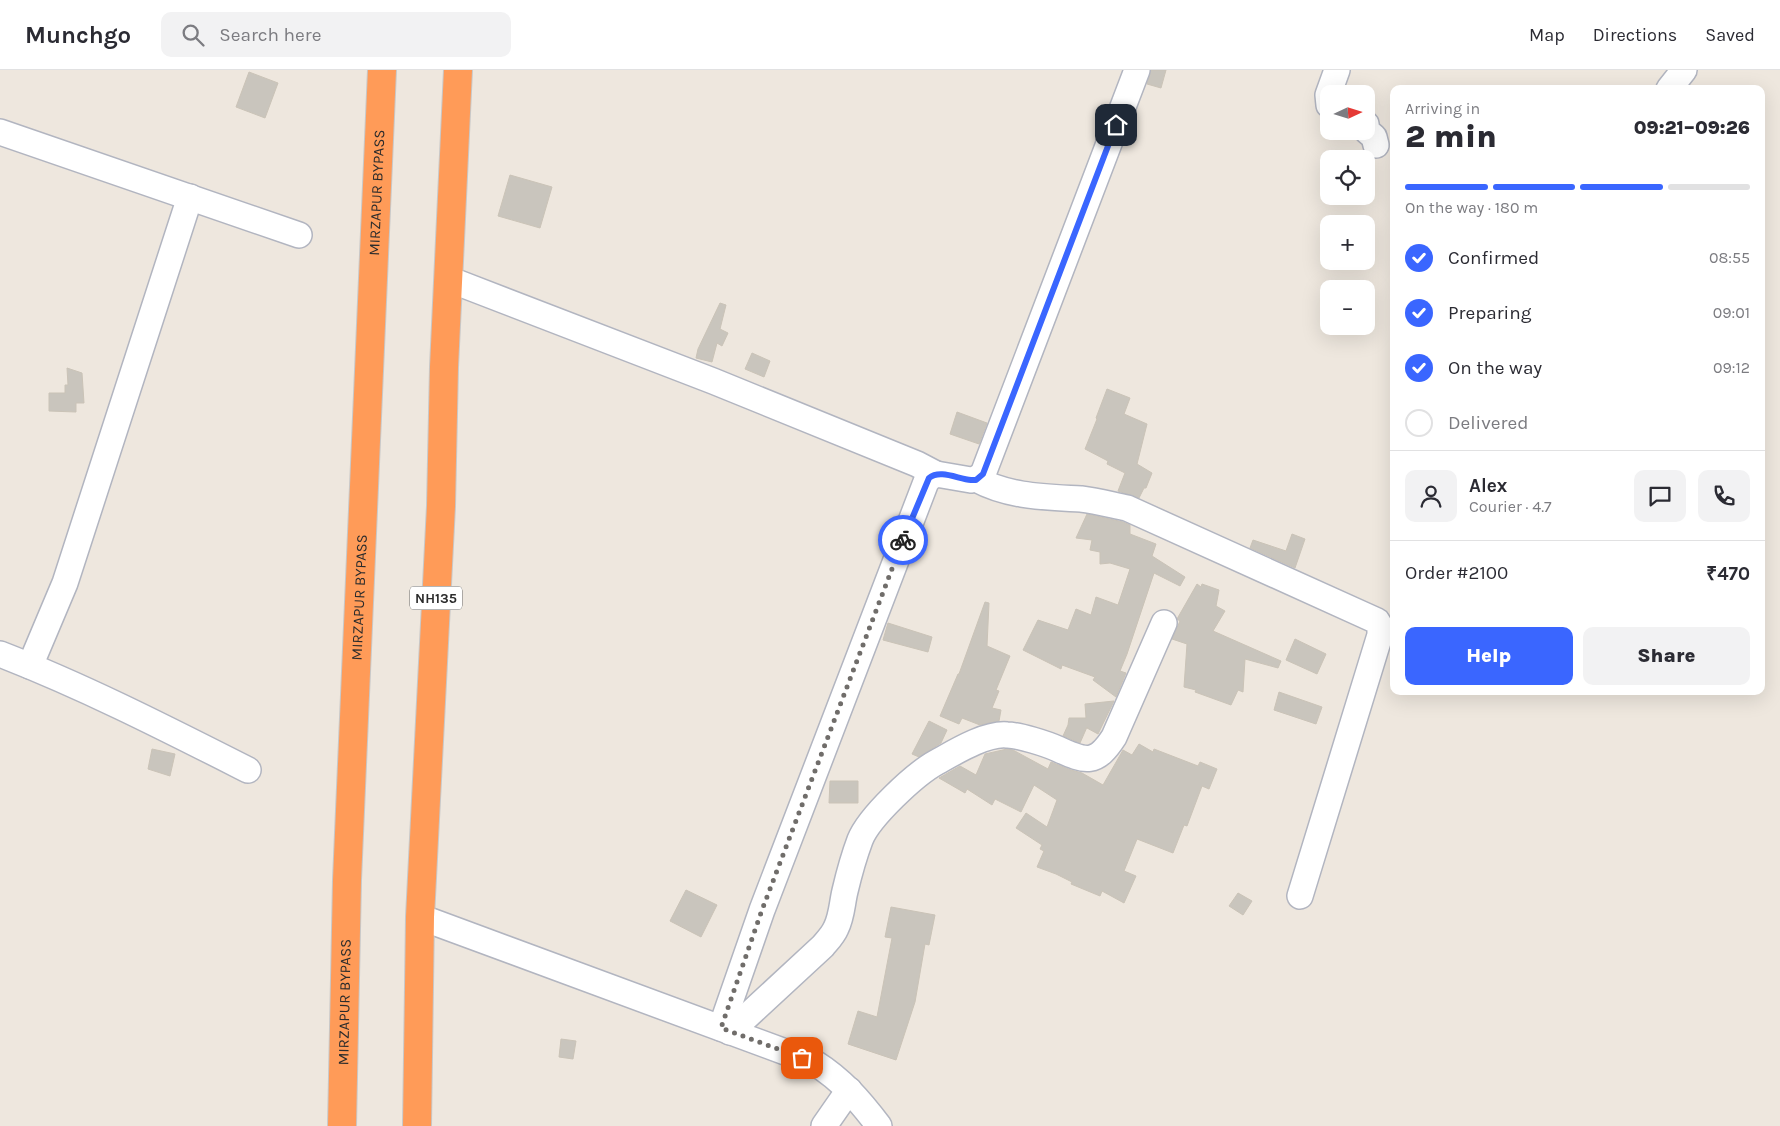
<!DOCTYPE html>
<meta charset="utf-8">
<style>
:root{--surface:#fff;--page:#f2f2f3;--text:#2b2b33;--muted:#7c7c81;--line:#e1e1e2;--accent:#3a66ff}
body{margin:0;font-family:Karla,sans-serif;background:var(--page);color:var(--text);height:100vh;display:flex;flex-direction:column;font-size:19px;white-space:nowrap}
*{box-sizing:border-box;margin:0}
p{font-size:16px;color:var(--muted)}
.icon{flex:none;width:28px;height:28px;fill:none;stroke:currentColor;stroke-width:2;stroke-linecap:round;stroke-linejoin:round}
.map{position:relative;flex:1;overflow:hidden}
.sheet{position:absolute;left:1390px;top:15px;width:375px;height:610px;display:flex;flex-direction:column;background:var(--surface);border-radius:10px;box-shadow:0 5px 20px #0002}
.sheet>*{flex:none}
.needle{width:32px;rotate:86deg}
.fabs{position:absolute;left:1320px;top:15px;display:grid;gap:10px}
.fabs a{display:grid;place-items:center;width:55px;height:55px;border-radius:10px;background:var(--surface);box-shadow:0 5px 20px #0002;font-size:25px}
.pin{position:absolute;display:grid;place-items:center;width:42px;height:42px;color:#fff;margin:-21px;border-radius:10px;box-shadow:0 2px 8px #0006}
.courier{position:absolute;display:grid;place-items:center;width:50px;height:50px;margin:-25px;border:4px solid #3a66ff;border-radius:50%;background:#fff;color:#222;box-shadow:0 1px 6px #0007}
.summary em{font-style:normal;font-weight:800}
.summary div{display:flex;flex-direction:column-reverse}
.summary{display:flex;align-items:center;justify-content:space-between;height:85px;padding:0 15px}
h1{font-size:32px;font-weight:800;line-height:38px}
.bar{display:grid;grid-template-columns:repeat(4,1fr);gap:8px 5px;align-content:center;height:60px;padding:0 15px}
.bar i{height:6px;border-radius:4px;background:var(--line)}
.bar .active{background:var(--accent)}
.bar p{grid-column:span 4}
.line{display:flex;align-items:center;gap:12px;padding:0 15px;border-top:1px solid var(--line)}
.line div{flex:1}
.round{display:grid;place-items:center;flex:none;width:52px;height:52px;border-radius:10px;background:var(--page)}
ol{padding:0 15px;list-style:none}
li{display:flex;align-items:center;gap:15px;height:55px}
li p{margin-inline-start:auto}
li .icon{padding:5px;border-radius:50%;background:var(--accent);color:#fff;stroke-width:4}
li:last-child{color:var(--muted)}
li i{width:28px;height:28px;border:2px solid var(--line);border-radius:50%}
.action{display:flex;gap:10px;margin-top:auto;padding:10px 15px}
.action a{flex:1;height:58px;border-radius:10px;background:var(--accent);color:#fff;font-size:20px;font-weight:800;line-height:58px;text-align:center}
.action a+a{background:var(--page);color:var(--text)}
header{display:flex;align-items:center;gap:30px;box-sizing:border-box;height:70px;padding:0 25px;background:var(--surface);border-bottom:1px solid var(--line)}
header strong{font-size:24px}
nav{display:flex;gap:28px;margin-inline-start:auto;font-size:18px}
.search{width:350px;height:45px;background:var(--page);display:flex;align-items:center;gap:12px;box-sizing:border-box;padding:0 18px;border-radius:10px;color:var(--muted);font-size:19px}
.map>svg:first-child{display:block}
.building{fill:#c9c5bd;stroke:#cac3b7}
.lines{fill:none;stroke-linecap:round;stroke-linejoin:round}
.minor-casing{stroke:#b2b5c0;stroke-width:28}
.highway-casing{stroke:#c8c8c8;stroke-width:30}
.minor{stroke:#fff;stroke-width:25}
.highway{stroke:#ff9b58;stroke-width:28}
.done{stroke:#706d6a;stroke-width:5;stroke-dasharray:0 9}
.route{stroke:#3a66ff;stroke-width:6}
.labels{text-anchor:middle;stroke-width:5;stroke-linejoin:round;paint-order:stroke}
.shield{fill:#fff;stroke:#6b6b6b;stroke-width:1}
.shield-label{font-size:14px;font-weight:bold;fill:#2c2c2c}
.street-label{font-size:15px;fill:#2c2c2c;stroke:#fff}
</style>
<header>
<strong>Munchgo</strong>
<div class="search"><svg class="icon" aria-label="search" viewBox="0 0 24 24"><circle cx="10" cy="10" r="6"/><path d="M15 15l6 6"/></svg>Search here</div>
<nav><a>Map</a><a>Directions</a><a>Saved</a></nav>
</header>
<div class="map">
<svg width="1780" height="1056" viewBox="0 0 1780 1056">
<rect width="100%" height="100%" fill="#eee7de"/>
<g class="building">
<path d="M 1151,0 L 1166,0 L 1161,18 L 1147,14 Z"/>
<path d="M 249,2 L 278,13 L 265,48 L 236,37 Z"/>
<path d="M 510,105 L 552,117 L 540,158 L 498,146 Z"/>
<path d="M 720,233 L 726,235 L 720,259 L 728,263 L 722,276 L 717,273 L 712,292 L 696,288 L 698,279 Z"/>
<path d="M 752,283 L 770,291 L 764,307 L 745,299 Z"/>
<path d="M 67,298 L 82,303 L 84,333 L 76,333 L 76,342 L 49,341 L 49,323 L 65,323 L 65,315 L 68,315 Z"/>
<path d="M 1107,319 L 1130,328 L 1124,344 L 1147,354 L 1137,394 L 1152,403 L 1146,418 L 1144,418 L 1139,428 L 1118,421 L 1125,403 L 1107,394 L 1108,391 L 1085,379 L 1097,349 L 1096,348 Z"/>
<path d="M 957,342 L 987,353 L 979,374 L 950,364 Z"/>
<path d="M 1087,444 L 1123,452 L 1130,455 L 1130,464 L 1156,474 L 1152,486 L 1185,507 L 1180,516 L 1154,503 L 1127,584 L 1120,601 L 1126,603 L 1116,627 L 1093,610 L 1095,607 L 1062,595 L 1061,599 L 1023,580 L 1038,550 L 1068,560 L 1076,539 L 1091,545 L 1096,527 L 1118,535 L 1130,499 L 1110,493 L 1100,494 L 1100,482 L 1090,480 L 1092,470 L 1076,468 Z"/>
<path d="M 1292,464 L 1305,469 L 1295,498 L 1250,478 L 1253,470 L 1286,481 Z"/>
<path d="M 1197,514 L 1201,517 L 1202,514 L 1219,520 L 1216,536 L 1225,541 L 1213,561 L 1281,591 L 1278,598 L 1245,589 L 1243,622 L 1238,620 L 1231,635 L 1195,622 L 1196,620 L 1184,617 L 1187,574 L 1172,569 L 1180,551 L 1177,549 Z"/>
<path d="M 985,532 L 989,533 L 987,576 L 1010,586 L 996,620 L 999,621 L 992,638 L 1001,640 L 999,651 L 980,655 L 962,648 L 959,654 L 940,646 L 958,604 L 959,604 Z"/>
<path d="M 888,553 L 932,567 L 928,582 L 883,570 Z"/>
<path d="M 1295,569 L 1326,584 L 1317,604 L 1286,590 Z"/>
<path d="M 1279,622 L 1322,637 L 1316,654 L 1274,640 Z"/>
<path d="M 1114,631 L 1098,664 L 1087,658 L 1087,657 L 1080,673 L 1063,666 L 1068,655 L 1069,648 L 1086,648 L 1085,634 Z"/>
<path d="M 929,651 L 947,660 L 941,673 L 919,687 L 912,684 Z"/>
<path d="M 1139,674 L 1153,682 L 1154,679 L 1198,696 L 1200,692 L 1217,699 L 1209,719 L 1202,716 L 1187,756 L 1184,755 L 1173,783 L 1137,769 L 1124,801 L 1136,806 L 1124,833 L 1102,821 L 1100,826 L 1071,814 L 1072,812 L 1056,804 L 1037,797 L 1044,781 L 1040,779 L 1042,775 L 1016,758 L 1026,743 L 1047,757 L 1057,730 L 1034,715 L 1021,742 L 995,729 L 992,735 L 967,719 L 965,723 L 939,708 L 960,696 L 976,705 L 985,684 L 1007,679 L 1013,680 L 1048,699 L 1051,692 L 1071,700 L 1082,703 L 1103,715 L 1123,680 L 1132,685 Z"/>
<path d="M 152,679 L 175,684 L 170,706 L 148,699 Z"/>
<path d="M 830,711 L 858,711 L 858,733 L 829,733 Z"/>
<path d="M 686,820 L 717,835 L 701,867 L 670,851 Z"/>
<path d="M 1238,823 L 1252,831 L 1243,845 L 1229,836 Z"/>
<path d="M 891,837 L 935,845 L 929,875 L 925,874 L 915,932 L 896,990 L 848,974 L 858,941 L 877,947 L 892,868 L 885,867 Z"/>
<path d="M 561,969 L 576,971 L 573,989 L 559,987 Z"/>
</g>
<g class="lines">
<defs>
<g id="minor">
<path d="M 1669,19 L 1684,0"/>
<path d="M 1329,35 L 1328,25 L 1337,0"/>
<path d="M 1366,54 L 1367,61 L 1374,67 L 1376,75"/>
<path d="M 0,62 L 299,165"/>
<path d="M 456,212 L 713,311 L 917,394 L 936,404"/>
<path d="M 976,409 C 1009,427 1045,427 1081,429 C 1097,431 1112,435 1127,438 L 1377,551 L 1380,556 L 1380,565 L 1300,826"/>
<path d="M 0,584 C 85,617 167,659 248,700"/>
<path d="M 30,596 L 65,513 L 190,127"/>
<path d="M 420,847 L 815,993 C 842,1010 860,1031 879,1056"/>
<path d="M 721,958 L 762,840 L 926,412 L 932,405 L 936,404 L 971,410 L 976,409 L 983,404 L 1137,0"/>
<path d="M 730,962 L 823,876 C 828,870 833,865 836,858 C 842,846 842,833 845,821 C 849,804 854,786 860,770 C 869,747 915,704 937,692 C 955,682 986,663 1007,665 C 1019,665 1047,674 1058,679 C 1086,692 1096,695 1114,667 L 1164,553"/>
<path d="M 824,1056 L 849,1020"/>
</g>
<g id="highway">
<path id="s1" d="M 342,1056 L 347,810 L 382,0"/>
<path d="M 417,1056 L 420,847 L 441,436 L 444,297 L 458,0"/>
</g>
</defs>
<use href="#minor" class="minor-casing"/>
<use href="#highway" class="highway-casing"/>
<use href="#minor" class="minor"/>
<use href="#highway" class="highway"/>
</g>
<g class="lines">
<path class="done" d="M 802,988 L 721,958 L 762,840 L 903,470"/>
<path class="route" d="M 903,470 L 929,408 C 940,399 958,409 971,410 L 976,410 L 983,404 L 1116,55"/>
</g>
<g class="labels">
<rect class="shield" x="410" y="516.5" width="52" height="23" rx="4"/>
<g class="shield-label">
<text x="436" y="533">NH135</text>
</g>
<g class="street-label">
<text dy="5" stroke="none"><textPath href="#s1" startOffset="934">MIRZAPUR BYPASS</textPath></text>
<text dy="5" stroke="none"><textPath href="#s1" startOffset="529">MIRZAPUR BYPASS</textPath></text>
<text dy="5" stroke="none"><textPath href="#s1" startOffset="124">MIRZAPUR BYPASS</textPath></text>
</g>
</g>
</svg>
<div class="fabs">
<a><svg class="needle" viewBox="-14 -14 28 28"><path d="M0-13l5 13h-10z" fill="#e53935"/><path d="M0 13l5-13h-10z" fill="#7c7c81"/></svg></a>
<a><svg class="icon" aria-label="locate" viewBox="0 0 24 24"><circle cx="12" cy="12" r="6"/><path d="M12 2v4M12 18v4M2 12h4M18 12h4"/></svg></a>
<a>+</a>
<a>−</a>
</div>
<div class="pin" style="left:802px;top:988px;background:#ea580c"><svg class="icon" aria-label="bag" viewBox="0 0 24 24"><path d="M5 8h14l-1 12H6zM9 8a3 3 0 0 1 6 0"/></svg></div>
<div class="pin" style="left:1116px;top:55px;background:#1f2937"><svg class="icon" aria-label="home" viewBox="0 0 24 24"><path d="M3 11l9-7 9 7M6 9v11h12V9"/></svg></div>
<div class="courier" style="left:903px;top:470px"><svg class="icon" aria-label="bike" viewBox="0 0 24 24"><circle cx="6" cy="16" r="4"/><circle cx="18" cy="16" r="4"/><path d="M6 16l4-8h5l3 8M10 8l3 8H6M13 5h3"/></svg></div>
<section class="sheet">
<div class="summary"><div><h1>2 min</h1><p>Arriving in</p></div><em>09:21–09:26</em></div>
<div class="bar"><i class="active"></i><i class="active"></i><i class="active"></i><i></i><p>On the way · 180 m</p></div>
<ol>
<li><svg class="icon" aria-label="check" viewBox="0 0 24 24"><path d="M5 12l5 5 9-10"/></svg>Confirmed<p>08:55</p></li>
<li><svg class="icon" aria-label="check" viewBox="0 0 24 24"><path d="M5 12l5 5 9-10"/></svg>Preparing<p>09:01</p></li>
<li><svg class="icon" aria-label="check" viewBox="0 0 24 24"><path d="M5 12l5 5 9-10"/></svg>On the way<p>09:12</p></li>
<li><i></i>Delivered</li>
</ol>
<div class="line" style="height:90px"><a class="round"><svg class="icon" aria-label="person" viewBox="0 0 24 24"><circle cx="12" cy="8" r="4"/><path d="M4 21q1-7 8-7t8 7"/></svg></a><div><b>Alex</b><p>Courier · 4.7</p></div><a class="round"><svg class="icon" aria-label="chat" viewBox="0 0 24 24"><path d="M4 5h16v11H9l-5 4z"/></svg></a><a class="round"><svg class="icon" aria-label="phone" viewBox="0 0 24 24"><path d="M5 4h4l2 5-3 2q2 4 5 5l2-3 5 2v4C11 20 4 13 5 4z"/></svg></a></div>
<div class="line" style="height:65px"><div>Order #2100</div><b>₹470</b></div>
<div class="action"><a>Help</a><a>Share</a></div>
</section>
</div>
